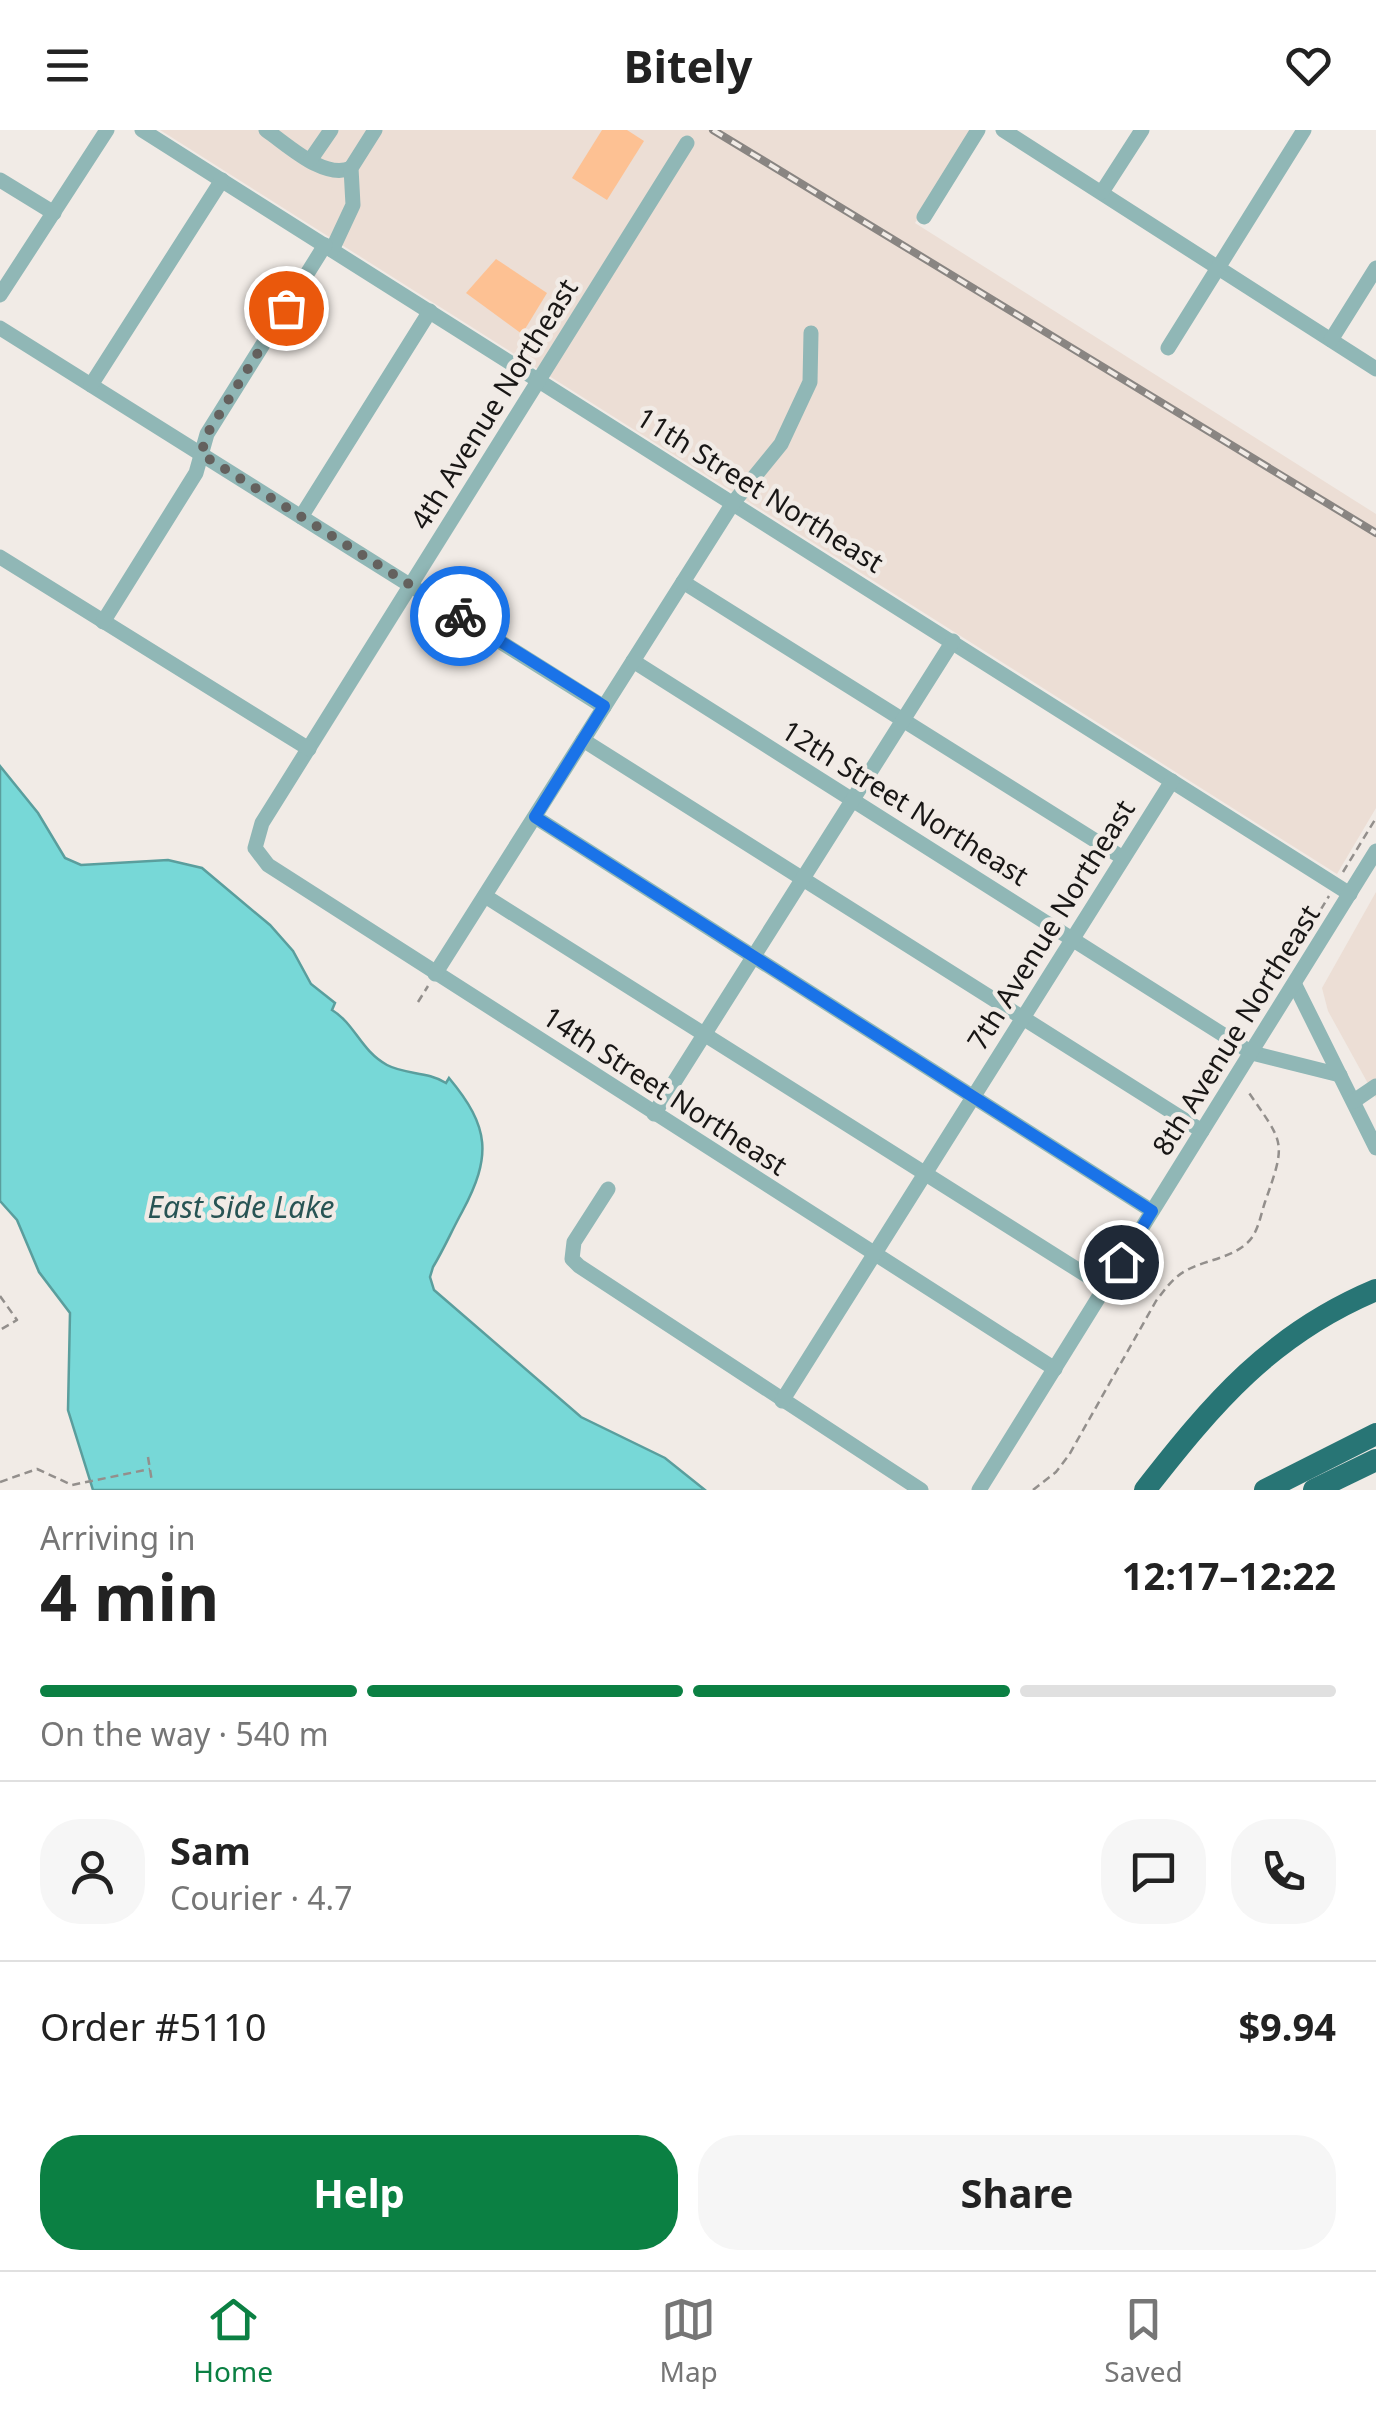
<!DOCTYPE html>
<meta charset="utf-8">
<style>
:root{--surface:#fff;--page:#f6f6f6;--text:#222;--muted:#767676;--line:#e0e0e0;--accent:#0b8043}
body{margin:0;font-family:"Noto Sans",sans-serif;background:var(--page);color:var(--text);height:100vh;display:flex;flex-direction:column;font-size:38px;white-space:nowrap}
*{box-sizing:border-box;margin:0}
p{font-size:32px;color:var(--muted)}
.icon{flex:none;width:55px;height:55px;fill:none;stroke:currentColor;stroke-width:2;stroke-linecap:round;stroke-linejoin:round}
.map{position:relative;height:1360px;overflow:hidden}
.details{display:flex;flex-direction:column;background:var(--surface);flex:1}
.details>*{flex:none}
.pin{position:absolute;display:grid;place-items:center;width:85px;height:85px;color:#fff;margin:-42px;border:5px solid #fff;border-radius:50%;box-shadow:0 2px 10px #0007}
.courier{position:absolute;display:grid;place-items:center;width:100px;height:100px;margin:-50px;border:8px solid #1a73e8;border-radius:50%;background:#fff;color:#222;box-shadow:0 2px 12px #0007}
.overview em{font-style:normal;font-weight:700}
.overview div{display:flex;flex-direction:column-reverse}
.overview{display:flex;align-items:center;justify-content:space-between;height:170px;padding:0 40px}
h1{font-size:65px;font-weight:700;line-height:75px}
.bar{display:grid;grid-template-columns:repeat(4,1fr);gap:15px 10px;align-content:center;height:120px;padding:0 40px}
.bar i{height:12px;border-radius:8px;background:var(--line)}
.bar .on{background:var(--accent)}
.bar p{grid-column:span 4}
.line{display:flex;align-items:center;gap:25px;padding:0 40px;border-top:2px solid var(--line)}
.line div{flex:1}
.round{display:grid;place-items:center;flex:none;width:105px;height:105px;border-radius:40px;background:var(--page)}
.cta{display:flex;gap:20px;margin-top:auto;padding:20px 40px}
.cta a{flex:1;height:115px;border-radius:40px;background:var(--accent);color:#fff;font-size:40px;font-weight:700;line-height:115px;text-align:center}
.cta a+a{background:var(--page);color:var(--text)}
header{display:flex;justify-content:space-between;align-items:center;height:130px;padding:0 40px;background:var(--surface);font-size:45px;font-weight:700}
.tab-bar{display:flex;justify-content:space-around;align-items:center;height:140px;border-top:2px solid var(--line);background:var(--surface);font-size:28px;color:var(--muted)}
.tab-bar a{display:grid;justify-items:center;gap:5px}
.tab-bar .on{color:var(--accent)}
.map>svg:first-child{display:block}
.built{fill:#ecded5}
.water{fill:#77d8d7;stroke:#5a9e9d;stroke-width:2.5}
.building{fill:#fdc193}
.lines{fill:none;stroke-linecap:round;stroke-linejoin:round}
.path{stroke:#938f8c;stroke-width:2.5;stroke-dasharray:8 5;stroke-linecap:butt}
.minor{stroke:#90b7b6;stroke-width:15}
.highway{stroke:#287575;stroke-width:22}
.rail-casing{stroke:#898582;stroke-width:8}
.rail{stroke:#f1ebe6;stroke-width:4;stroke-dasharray:11;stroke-linecap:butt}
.done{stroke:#64615e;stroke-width:10;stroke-dasharray:0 18}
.route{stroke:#1a73e8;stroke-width:12}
.labels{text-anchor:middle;stroke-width:9;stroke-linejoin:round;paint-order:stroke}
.street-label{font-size:28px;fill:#181615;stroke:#f1ebe6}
.water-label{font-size:30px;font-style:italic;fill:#285454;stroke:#f1ebe6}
</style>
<header><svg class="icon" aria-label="menu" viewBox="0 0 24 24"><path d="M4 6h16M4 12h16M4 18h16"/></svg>Bitely<svg class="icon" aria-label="heart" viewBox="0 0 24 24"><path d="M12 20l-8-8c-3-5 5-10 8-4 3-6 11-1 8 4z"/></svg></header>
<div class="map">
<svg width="1376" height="1360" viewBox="0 0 1376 1360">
<rect width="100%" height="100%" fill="#f1ebe6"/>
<g class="built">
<path d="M 160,0 L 973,0 L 915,93 L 1376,384 L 1376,678 L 1337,744 Z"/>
<path d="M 1376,762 L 1376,968 L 1328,881 L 1322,858 Z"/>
</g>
<path class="water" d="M 0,636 L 38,683 L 65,728 L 81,735 L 168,730 L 202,738 L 270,795 L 293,821 L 311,854 L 335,873 L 332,880 C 355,894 361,921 387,935 C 406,945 427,941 446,953 L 449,948 C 490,997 492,1026 462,1082 C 452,1100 444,1119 433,1137 L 430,1147 L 434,1160 L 581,1287 L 665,1328 L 705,1360 L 93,1360 L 68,1280 L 70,1183 L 39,1142 L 17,1090 L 0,1071 Z"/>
<g class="building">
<path d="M 602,0 L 627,0 L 644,11 L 607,70 L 572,48 Z"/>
<path d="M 496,129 L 547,163 L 522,204 L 466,163 Z"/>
</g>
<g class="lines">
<g class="path">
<path d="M 1343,742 L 1376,688"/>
<path d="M 1294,824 L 1329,766"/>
<path d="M 418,872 L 428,856"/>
<path d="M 0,1166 L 17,1190 L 0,1200"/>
<path d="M 148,1327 L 152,1352"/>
<path d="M 0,1352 L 37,1339 L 72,1355 L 150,1339"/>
<path d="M 1033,1360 L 1056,1342 L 1069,1325 L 1156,1171 C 1166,1158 1174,1146 1189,1139 C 1207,1130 1230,1128 1246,1114 C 1258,1104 1260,1087 1265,1072 C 1287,1010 1284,1014 1247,960"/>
</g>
<g class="minor">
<path d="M 142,0 L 1350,764"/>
<path d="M 266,0 C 288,15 324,50 351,38"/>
<path d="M 1003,0 L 1376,239"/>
<path d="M 687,13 L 262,693 L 255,718 L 268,735 L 1055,1239"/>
<path d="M 311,29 L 331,0"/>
<path d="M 0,50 L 54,83"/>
<path d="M 1102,62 L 1142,0"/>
<path d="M 924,87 L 978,0"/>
<path d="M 332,120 L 353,75 L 351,38 L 375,0"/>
<path d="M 0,165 L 107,0"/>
<path d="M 0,198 L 604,577"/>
<path d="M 1331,210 L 1376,138"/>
<path d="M 1168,218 L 1304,0"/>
<path d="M 91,255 L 222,50"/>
<path d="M 301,387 L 430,181"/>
<path d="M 0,427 L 309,619"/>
<path d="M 683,452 L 1123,728"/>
<path d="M 103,492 L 196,343 L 207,304 L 325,115"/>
<path d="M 633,531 L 1252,923 L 1340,945"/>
<path d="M 583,610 L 1202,1001"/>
<path d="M 535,687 L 1152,1081"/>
<path d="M 485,766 L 1105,1157"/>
<path d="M 435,844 L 733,373 L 781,314 L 810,252 L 811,203"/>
<path d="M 1295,855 L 1376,1018"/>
<path d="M 1354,971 L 1376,956"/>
<path d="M 654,984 L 953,511"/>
<path d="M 608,1059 L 574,1112 L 572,1129 L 579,1136 L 921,1360"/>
<path d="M 782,1271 L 1172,651"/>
<path d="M 979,1360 L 1376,721"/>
</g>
<g class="highway">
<path d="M 1145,1360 C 1213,1273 1271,1204 1376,1160"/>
<path d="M 1265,1360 L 1376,1304"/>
<path d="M 1314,1360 L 1376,1330"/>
</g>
<defs>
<path id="rail" d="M 713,0 L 1376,403"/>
</defs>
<use href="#rail" class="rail-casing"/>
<use href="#rail" class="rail"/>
</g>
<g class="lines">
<path class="done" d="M 286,178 L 207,304 L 201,324 L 460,486"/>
<path class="route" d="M 460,486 L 604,576 L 535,687 L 1152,1081 L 1121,1132"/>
</g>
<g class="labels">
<g class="street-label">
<text transform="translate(494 274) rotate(-58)" y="10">4th Avenue Northeast</text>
<text transform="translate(760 360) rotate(32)" y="10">11th Street Northeast</text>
<text transform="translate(905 673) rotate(32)" y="10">12th Street Northeast</text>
<text transform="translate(1051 795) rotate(-58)" y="10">7th Avenue Northeast</text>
<text transform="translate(1236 900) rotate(-58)" y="10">8th Avenue Northeast</text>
<text transform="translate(665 961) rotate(33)" y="10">14th Street Northeast</text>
</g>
<g class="water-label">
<text x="241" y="1088">East Side Lake</text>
</g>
</g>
</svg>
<div class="pin" style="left:286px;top:178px;background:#ea580c"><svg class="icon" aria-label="bag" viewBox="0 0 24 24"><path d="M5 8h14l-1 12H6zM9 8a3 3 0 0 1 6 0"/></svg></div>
<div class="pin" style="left:1121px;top:1132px;background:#1f2937"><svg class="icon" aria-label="home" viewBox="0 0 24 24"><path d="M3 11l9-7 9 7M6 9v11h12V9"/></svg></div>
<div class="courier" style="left:460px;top:486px"><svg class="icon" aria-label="bike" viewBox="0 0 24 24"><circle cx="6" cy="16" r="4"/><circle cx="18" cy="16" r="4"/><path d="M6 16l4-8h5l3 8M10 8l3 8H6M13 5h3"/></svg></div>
</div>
<section class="details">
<div class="overview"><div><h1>4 min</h1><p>Arriving in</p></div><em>12:17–12:22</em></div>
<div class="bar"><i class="on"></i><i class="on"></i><i class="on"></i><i></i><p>On the way · 540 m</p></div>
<div class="line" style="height:180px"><a class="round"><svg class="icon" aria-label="person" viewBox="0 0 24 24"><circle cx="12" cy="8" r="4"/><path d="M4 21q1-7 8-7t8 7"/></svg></a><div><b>Sam</b><p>Courier · 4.7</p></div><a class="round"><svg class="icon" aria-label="chat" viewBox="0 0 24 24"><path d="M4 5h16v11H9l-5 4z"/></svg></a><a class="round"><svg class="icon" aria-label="phone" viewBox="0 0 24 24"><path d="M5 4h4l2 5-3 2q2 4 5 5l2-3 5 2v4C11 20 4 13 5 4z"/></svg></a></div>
<div class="line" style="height:130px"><div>Order #5110</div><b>$9.94</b></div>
<div class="cta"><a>Help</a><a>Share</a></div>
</section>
<nav class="tab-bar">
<a class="on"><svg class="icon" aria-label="home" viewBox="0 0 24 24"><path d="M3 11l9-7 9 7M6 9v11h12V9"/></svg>Home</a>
<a><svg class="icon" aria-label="map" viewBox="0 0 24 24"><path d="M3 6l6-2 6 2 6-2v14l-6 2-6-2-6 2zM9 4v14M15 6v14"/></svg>Map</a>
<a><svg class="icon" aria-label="saved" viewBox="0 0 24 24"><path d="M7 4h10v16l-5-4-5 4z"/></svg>Saved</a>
</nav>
